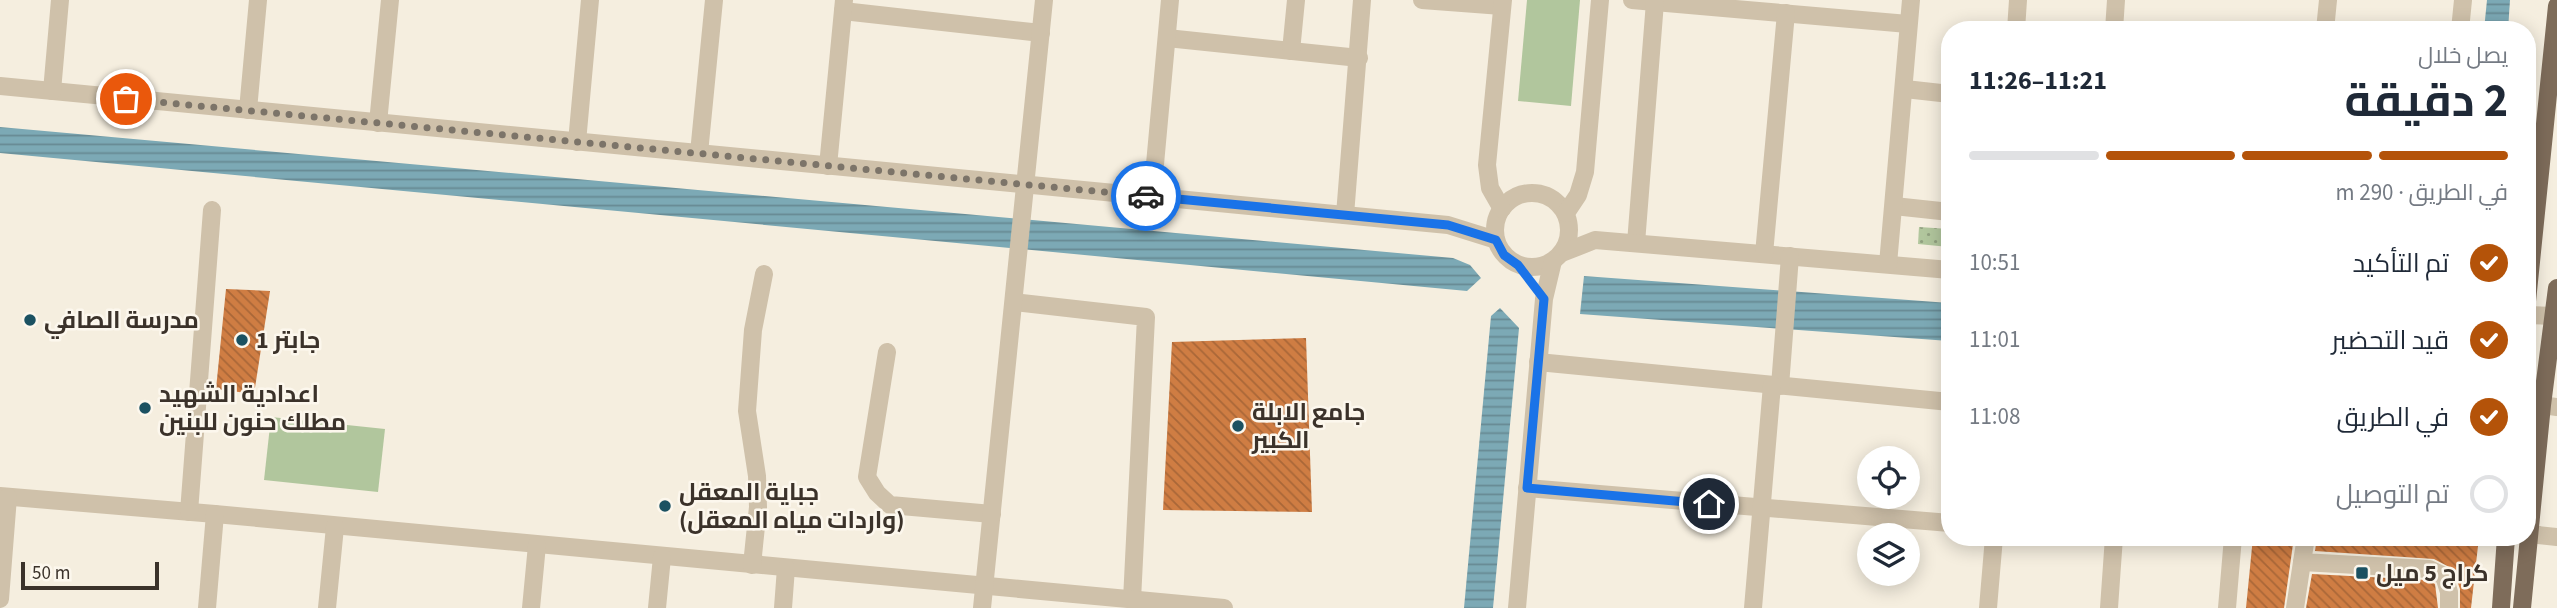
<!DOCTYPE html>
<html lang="ar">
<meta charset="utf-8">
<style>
:root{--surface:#fff;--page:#f2f2f3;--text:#1f2937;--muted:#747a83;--line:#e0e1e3;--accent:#b45309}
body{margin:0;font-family:"Source Sans 3",Cairo,sans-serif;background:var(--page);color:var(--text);direction:rtl;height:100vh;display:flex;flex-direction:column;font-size:26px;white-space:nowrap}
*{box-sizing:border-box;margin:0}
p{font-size:23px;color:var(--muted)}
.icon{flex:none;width:38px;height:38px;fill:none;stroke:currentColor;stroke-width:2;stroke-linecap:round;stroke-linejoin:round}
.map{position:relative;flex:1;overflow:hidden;direction:ltr}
.panel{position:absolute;left:1941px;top:21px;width:595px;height:525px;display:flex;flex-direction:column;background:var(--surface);border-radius:28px;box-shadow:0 4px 18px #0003;direction:rtl}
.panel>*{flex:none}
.controls{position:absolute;left:1857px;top:446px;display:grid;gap:14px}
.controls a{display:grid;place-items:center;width:63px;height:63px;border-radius:50%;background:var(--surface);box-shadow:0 4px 18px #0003;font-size:35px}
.scale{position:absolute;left:21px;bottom:18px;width:138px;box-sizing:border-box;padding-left:7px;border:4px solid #3b322a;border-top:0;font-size:19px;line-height:24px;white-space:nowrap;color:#3b322a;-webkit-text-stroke:5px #fcf7ed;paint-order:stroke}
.pin{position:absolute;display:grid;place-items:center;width:60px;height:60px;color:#fff;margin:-30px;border:4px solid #fff;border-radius:50%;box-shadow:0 2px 7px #0007}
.courier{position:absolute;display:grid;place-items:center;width:70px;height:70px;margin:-35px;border:5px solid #1a73e8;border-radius:50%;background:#fff;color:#222;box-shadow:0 2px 9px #0007}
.headline em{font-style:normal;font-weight:700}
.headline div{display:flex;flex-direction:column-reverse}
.headline{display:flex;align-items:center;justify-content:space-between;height:119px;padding:0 28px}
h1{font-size:46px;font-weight:700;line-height:52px}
.bar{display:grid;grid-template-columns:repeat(4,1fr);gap:10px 7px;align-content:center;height:84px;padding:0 28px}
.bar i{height:9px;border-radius:5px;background:var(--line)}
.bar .active{background:var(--accent)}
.bar p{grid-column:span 4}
ol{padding:0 28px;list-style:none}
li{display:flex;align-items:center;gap:21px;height:77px}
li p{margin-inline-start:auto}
li .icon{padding:7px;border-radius:50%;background:var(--accent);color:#fff;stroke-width:4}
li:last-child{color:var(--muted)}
li i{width:38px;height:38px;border:4px solid var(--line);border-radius:50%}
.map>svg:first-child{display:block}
.garden{fill:url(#garden-dots)}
.pitch{fill:#b1c69d}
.water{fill:url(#water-rules)}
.building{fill:url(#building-back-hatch)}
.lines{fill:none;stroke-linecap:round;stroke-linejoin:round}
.minor{stroke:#cfc1aa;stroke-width:18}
.major{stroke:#7e6c5a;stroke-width:18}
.done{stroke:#7c7469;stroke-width:7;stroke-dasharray:0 12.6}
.route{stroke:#1a73e8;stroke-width:9}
.poi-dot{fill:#1b5161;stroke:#fcf7ed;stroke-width:2.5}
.labels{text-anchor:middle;stroke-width:5;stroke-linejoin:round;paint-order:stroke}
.poi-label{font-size:24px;font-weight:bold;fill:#3b322a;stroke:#fcf7ed;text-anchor:start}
</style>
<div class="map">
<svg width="2557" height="608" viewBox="0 0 2557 608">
<defs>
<pattern id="garden-dots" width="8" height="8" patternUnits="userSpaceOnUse" patternTransform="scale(1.75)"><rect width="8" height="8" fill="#b1c69d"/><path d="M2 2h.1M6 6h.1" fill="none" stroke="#91a180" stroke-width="1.8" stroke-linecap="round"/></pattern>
<pattern id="water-rules" width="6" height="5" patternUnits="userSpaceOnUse" patternTransform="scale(1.75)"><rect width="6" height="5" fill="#7ca9b5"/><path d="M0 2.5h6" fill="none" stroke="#678a93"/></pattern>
<pattern id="building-back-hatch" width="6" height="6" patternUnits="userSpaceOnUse" patternTransform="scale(1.75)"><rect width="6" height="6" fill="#cf7d43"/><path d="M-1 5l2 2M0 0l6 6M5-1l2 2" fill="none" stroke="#a96738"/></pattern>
</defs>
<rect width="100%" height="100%" fill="#f5eedf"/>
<path class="garden" d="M 1919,227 L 1949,229 L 1949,247 L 1918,244 Z"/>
<g class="pitch">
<path d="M 1527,0 L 1580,0 L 1571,106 L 1518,101 Z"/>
<path d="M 271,417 L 385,429 L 378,492 L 264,480 Z"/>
</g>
<g class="water">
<path d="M 2487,0 L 2510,0 L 2508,30 L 2484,30 Z"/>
<path d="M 0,127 L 1453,258 L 1470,265 L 1481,278 L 1467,291 L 0,153 Z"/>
<path d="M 1584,276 L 1949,303 L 1949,341 L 1580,314 Z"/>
<path d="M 1500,308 L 1519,328 L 1493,608 L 1464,608 L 1491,316 Z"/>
</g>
<g class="building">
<path d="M 226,289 L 270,291 L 254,394 L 216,389 Z"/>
<path d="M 1306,338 L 1312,512 L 1163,510 L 1172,342 Z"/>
<path d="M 2253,537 L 2294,537 L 2284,608 L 2246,608 Z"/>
<path d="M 2317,537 L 2479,537 L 2471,608 L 2460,608 L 2460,589 L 2453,569 L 2434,559 L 2315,551 Z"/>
<path d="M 2312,574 L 2426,580 L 2435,584 L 2438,608 L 2306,608 Z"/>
</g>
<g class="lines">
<g class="minor">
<path d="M 1422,0 L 1502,6"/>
<path d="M 1632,0 L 1908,24"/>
<path d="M 843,11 L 1041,33"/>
<path d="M 2016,30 L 2018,0"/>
<path d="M 2114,30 L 2116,0"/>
<path d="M 2325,30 L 2328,0"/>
<path d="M 2460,30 L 2463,0"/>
<path d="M 1167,38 L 1359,58"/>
<path d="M 1291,51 L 1296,0"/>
<path d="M 0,86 L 1448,225 L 1496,240"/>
<path d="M 1905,89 L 1950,94"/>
<path d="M 52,91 L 60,0"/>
<path d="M 248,110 L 258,0"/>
<path d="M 378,123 L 390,0"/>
<path d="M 577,142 L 590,0"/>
<path d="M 699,153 L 714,0"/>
<path d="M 828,166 L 844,0"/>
<circle cx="1532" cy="230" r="37"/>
<path d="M 1152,197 L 1170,0"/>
<path d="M 1894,206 L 1950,212"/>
<path d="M 1502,209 L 1490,188 L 1487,165 L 1503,0"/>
<path d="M 1566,213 L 1578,195 L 1585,172 L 1600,0"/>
<path d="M 1345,215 L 1362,0"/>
<path d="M 1636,243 L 1655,2"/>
<path d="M 1562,253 L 1595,240 L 1950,270"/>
<path d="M 1764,254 L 1786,13"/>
<path d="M 1888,264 L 1911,0"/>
<path d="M 1014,302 L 1146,317 L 1132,600"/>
<path d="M 2527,315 L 2557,316"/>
<path d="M 887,352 L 867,477 L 877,493 L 890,505 L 992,514"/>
<path d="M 1538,362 L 1950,402"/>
<path d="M 1780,386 L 1790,256"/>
<path d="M 2527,403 L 2557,407"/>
<path d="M 1527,488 L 1950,523"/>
<path d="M 0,496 L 215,514 L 1224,608"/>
<path d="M 189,512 L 212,210"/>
<path d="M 2529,534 L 2557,537"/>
<path d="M 2306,537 L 2302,562 L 2429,569 L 2444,576 L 2449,592 L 2449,608"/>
<path d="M 752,565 L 758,507 L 757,476 L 747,411 L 753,330 L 764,274"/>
<path d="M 0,599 L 8,497"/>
<path d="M 207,608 L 215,514"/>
<path d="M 327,608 L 335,527"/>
<path d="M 531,608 L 537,545"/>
<path d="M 657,608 L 662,557"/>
<path d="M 783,608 L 786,568"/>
<path d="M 982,608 L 1044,0"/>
<path d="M 1517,608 L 1544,299 L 1553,261"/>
<path d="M 1753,608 L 1772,385"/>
<path d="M 1988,608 L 1994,537"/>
<path d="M 2109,608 L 2114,537"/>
<path d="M 2227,608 L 2233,537"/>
<path d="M 2295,608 L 2302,562"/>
</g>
<g class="major">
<path d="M 2527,301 L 2557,6"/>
<path d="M 2501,608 L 2506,537"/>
<path d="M 2522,608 L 2542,405 L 2557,288"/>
</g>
</g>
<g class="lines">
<path class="done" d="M 126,99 L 1146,196"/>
<path class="route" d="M 1146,196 L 1448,225 L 1496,240 L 1504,255 L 1518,265 L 1544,299 L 1527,488 L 1709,504"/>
</g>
<g class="poi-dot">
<circle cx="30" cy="320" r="7"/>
<circle cx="242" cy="340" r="7"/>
<circle cx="145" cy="408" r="7"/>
<circle cx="1238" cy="426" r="7"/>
<circle cx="665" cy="506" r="7"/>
<rect x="2355" y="566" width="14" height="14" rx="3.5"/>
</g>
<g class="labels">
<g class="poi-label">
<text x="44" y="328">مدرسة الصافي</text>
<text x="256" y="348">جابتر 1</text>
<text x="159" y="402">اعدادية الشهيد<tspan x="159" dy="28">مطلك حنون للبنين</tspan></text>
<text x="1252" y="420">جامع الابلة<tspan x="1252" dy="28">الكبير</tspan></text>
<text x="679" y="500">جباية المعقل<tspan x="679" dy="28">(واردات مياه المعقل)</tspan></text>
<text x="2376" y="581">كراج 5 ميل</text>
</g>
</g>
</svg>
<div class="controls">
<a><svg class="icon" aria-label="locate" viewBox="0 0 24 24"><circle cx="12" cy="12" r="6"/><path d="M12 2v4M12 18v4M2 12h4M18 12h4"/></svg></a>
<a><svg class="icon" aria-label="layers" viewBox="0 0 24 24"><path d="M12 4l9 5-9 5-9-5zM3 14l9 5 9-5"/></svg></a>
</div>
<div class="scale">50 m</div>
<div class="pin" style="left:126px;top:99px;background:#ea580c"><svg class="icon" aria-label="bag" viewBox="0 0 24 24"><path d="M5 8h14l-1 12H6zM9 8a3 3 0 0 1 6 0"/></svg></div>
<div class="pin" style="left:1709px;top:504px;background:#1f2937"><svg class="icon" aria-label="home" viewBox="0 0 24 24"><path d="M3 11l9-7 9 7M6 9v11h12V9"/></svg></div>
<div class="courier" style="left:1146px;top:196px"><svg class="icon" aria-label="car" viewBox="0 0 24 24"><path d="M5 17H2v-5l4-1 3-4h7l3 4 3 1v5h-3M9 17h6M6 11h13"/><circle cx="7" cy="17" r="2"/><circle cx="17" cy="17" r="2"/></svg></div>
<section class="panel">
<div class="headline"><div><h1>2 دقيقة</h1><p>يصل خلال</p></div><em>11:21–11:26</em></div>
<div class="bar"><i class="active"></i><i class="active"></i><i class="active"></i><i></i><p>في الطريق · 290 m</p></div>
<ol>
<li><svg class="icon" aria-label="check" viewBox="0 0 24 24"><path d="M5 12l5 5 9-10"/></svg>تم التأكيد<p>10:51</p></li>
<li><svg class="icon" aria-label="check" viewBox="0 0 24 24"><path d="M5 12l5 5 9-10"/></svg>قيد التحضير<p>11:01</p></li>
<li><svg class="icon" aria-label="check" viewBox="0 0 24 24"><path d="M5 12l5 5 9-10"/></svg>في الطريق<p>11:08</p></li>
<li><i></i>تم التوصيل</li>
</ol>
</section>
</div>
